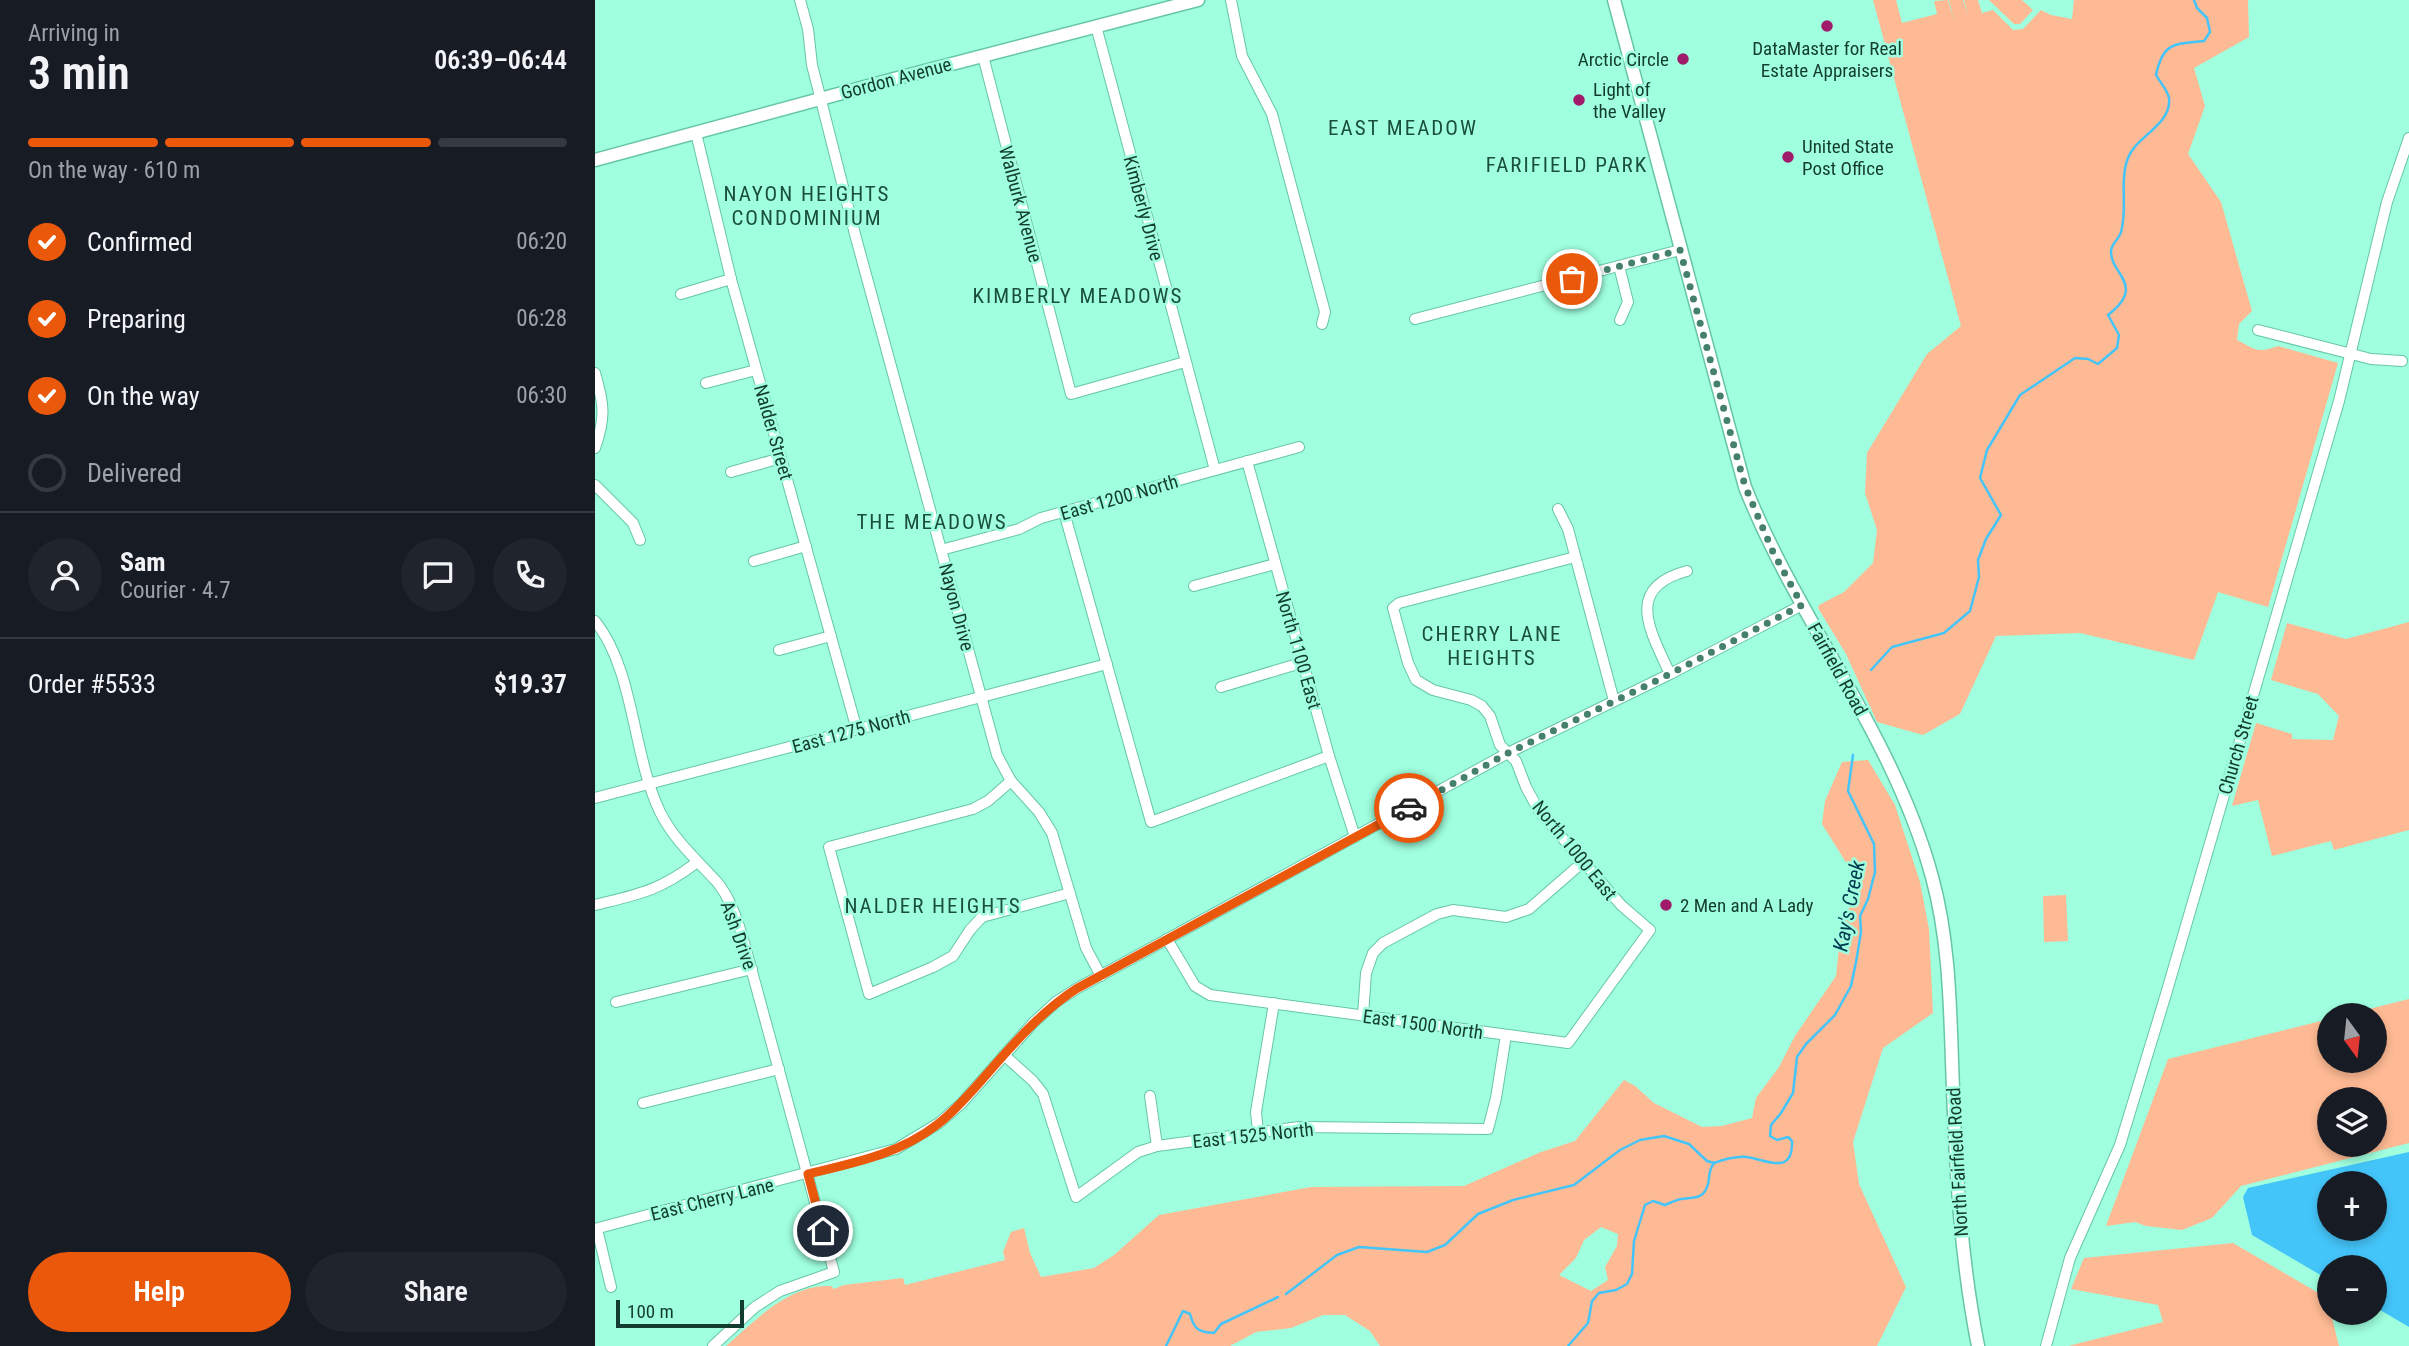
<!DOCTYPE html>
<meta charset="utf-8">
<style>
:root{--surface:#171b24;--page:#20242c;--text:#f1f3f6;--muted:#9ea1a6;--line:#363941;--accent:#ea580c}
body{margin:0;font-family:"Roboto Condensed",sans-serif;background:var(--page);color:var(--text);height:100vh;display:flex;flex-direction:column;font-size:26px;white-space:nowrap}
*{box-sizing:border-box;margin:0}
p{font-size:23px;color:var(--muted)}
.icon{flex:none;width:38px;height:38px;fill:none;stroke:currentColor;stroke-width:2;stroke-linecap:round;stroke-linejoin:round}
.map{position:relative;flex:1;overflow:hidden}
.panel{display:flex;flex-direction:column;background:var(--surface);width:595px}
.panel>*{flex:none}
.needle{width:46px;rotate:165deg}
.controls{position:absolute;left:1722px;top:1003px;display:grid;gap:14px}
.controls a{display:grid;place-items:center;width:70px;height:70px;border-radius:50%;background:var(--surface);box-shadow:0 4px 10px #0003;font-size:35px}
.scale{position:absolute;left:21px;bottom:18px;width:128px;box-sizing:border-box;padding-left:7px;border:4px solid #133c30;border-top:0;font-size:19px;line-height:24px;white-space:nowrap;color:#133c30;-webkit-text-stroke:5px #9fffde;paint-order:stroke}
.pin{position:absolute;display:grid;place-items:center;width:60px;height:60px;color:#fff;margin:-30px;border:4px solid #fff;border-radius:50%;box-shadow:0 2px 7px #0007}
.courier{position:absolute;display:grid;place-items:center;width:70px;height:70px;margin:-35px;border:5px solid #ea580c;border-radius:50%;background:#fff;color:#222;box-shadow:0 2px 9px #0007}
.head em{font-style:normal;font-weight:600}
.head div{display:flex;flex-direction:column-reverse}
.head{display:flex;align-items:center;justify-content:space-between;height:119px;padding:0 28px}
h1{font-size:46px;font-weight:600;line-height:52px}
.bar{display:grid;grid-template-columns:repeat(4,1fr);gap:10px 7px;align-content:center;height:84px;padding:0 28px}
.bar i{height:9px;border-radius:5px;background:var(--line)}
.bar .current{background:var(--accent)}
.bar p{grid-column:span 4}
.line{display:flex;align-items:center;gap:18px;padding:0 28px;border-top:2px solid var(--line)}
.line div{flex:1}
.round{display:grid;place-items:center;flex:none;width:74px;height:74px;border-radius:37px;background:var(--page)}
ol{padding:0 28px;list-style:none}
li{display:flex;align-items:center;gap:21px;height:77px}
li p{margin-inline-start:auto}
li .icon{padding:7px;border-radius:50%;background:var(--accent);color:#fff;stroke-width:4}
li:last-child{color:var(--muted)}
li i{width:38px;height:38px;border:4px solid var(--line);border-radius:50%}
.action{display:flex;gap:14px;margin-top:auto;padding:14px 28px}
.action a{flex:1;height:80px;border-radius:42px;background:var(--accent);color:#fff;font-size:28px;font-weight:600;line-height:80px;text-align:center}
.action a+a{background:var(--page);color:var(--text)}
main{display:flex;flex:1;min-height:0}
.map>svg:first-child{display:block}
.green{fill:#feba94;fill-rule:evenodd}
.water{fill:#44c5fa;fill-rule:evenodd}
.lines{fill:none;stroke-linecap:round;stroke-linejoin:round}
.stream{stroke:#44c5fa;stroke-width:2.5}
.minor-casing{stroke:#66c6a7;stroke-width:12}
.major-casing{stroke:#66c6a7;stroke-width:15}
.minor{stroke:#fff;stroke-width:10}
.major{stroke:#fff;stroke-width:12}
.done{stroke:#44806d;stroke-width:7;stroke-dasharray:0 12.6}
.route{stroke:#ea580c;stroke-width:9}
.poi-dot{fill:#a01b6a;stroke:#9fffde;stroke-width:2.5}
.labels{text-anchor:middle;stroke-width:5;stroke-linejoin:round;paint-order:stroke}
.poi-label{font-size:19px;fill:#133c30;stroke:#9fffde;text-anchor:start}
.street-label{font-size:19px;fill:#133c30;stroke:#9fffde}
.neighbourhood-label{font-size:21px;letter-spacing:2px;fill:#1a4e3e;stroke:#9fffde}
.water-label{font-size:21px;font-style:italic;fill:#003a50;stroke:#9fffde}
</style>
<main>
<section class="panel">
<div class="head"><div><h1>3 min</h1><p>Arriving in</p></div><em>06:39–06:44</em></div>
<div class="bar"><i class="current"></i><i class="current"></i><i class="current"></i><i></i><p>On the way · 610 m</p></div>
<ol>
<li><svg class="icon" aria-label="check" viewBox="0 0 24 24"><path d="M5 12l5 5 9-10"/></svg>Confirmed<p>06:20</p></li>
<li><svg class="icon" aria-label="check" viewBox="0 0 24 24"><path d="M5 12l5 5 9-10"/></svg>Preparing<p>06:28</p></li>
<li><svg class="icon" aria-label="check" viewBox="0 0 24 24"><path d="M5 12l5 5 9-10"/></svg>On the way<p>06:30</p></li>
<li><i></i>Delivered</li>
</ol>
<div class="line" style="height:126px"><a class="round"><svg class="icon" aria-label="person" viewBox="0 0 24 24"><circle cx="12" cy="8" r="4"/><path d="M4 21q1-7 8-7t8 7"/></svg></a><div><b>Sam</b><p>Courier · 4.7</p></div><a class="round"><svg class="icon" aria-label="chat" viewBox="0 0 24 24"><path d="M4 5h16v11H9l-5 4z"/></svg></a><a class="round"><svg class="icon" aria-label="phone" viewBox="0 0 24 24"><path d="M5 4h4l2 5-3 2q2 4 5 5l2-3 5 2v4C11 20 4 13 5 4z"/></svg></a></div>
<div class="line" style="height:91px"><div>Order #5533</div><b>$19.37</b></div>
<div class="action"><a>Help</a><a>Share</a></div>
</section>
<div class="map">
<svg width="1814" height="1346" viewBox="0 0 1814 1346">
<rect width="100%" height="100%" fill="#9fffde"/>
<g class="green">
<path d="M 1278,0 L 1301,0 L 1307,23 L 1342,14 L 1339,1 L 1353,0 L 1359,21 L 1354,0 L 1368,0 L 1373,17 L 1369,0 L 1383,0 L 1387,13 L 1398,10 L 1418,30 L 1428,29 L 1446,10 L 1456,15 L 1477,19 L 1479,0 L 1653,0 L 1654,37 L 1599,68 L 1610,106 L 1593,154 L 1626,202 L 1657,311 L 1644,324 L 1642,340 C 1660,349 1662,354 1683,346 L 1743,363 L 1673,607 L 1623,592 L 1599,660 L 1485,633 L 1401,636 L 1365,714 L 1328,735 L 1282,722 L 1251,654 L 1223,608 L 1224,605 L 1249,592 L 1278,563 L 1282,530 L 1270,493 L 1272,453 L 1332,354 L 1366,326 Z"/>
<path d="M 1394,0 L 1427,0 L 1438,10 L 1425,24 L 1419,24 Z"/>
<path d="M 1814,622 L 1814,830 L 1739,850 L 1736,841 L 1677,856 L 1663,800 L 1637,806 L 1661,723 L 1697,734 L 1697,739 L 1738,740 L 1744,716 L 1723,694 L 1676,680 L 1692,623 L 1751,639 Z"/>
<path d="M 1273,760 L 1300,805 L 1325,882 L 1334,929 L 1338,1013 L 1288,1048 L 1258,1142 L 1264,1184 L 1311,1287 L 1282,1346 L 785,1346 L 775,1331 L 750,1315 L 728,1315 L 696,1328 L 661,1332 L 635,1346 L 131,1346 C 161,1320 194,1284 236,1286 L 239,1289 L 249,1285 L 308,1278 L 310,1285 L 410,1260 L 408,1252 L 416,1232 L 429,1228 L 435,1253 L 446,1277 L 499,1268 L 519,1255 L 564,1215 L 716,1187 L 869,1186 L 946,1152 L 980,1141 L 1029,1080 L 1040,1086 L 1059,1103 L 1107,1127 L 1127,1126 L 1157,1118 L 1161,1098 L 1184,1067 L 1200,1036 L 1241,976 L 1247,919 L 1267,888 L 1227,824 L 1230,801 L 1247,762 ZM 1006,1227 L 1023,1234 L 1022,1246 L 1010,1267 L 1013,1280 L 996,1291 L 964,1275 L 981,1258 L 989,1240 Z"/>
<path d="M 1471,895 L 1473,941 L 1449,942 L 1448,896 Z"/>
<path d="M 1814,999 L 1814,1143 L 1646,1186 L 1617,1218 L 1587,1230 L 1551,1226 L 1540,1222 L 1511,1226 L 1573,1059 L 1734,1019 L 1734,1060 L 1780,1060 L 1780,1015 L 1750,1015 ZM 1734,1099 L 1780,1099 L 1780,1144 L 1734,1144 Z"/>
<path d="M 1638,1243 L 1732,1298 L 1744,1346 L 1473,1346 L 1568,1322 L 1563,1305 L 1476,1289 L 1489,1258 Z"/>
</g>
<path class="water" d="M 1814,1152 L 1814,1327 L 1780,1307 L 1780,1267 L 1734,1267 L 1734,1280 L 1657,1235 L 1648,1197 L 1653,1188 ZM 1780,1183 L 1780,1228 L 1734,1228 L 1734,1183 Z"/>
<g class="lines">
<g class="stream">
<path d="M 1276,670 L 1297,647 L 1349,633 L 1375,611 L 1384,577 L 1383,560 L 1391,539 L 1406,515 L 1385,478 L 1392,450 L 1425,395 L 1480,358 L 1493,359 L 1503,364 L 1522,348 L 1524,335 L 1513,315 C 1552,285 1515,274 1516,251 C 1517,242 1524,240 1526,232 C 1533,209 1524,181 1533,158 C 1541,136 1577,125 1574,98 C 1573,91 1565,82 1561,75 C 1568,42 1579,44 1609,41 L 1615,32 L 1612,18 L 1602,8 L 1599,0"/>
<path d="M 1119,1163 C 1130,1159 1140,1156 1152,1157 C 1172,1160 1198,1176 1197,1141 L 1193,1137 L 1182,1140 L 1175,1136 L 1176,1125 L 1186,1113 L 1198,1093 L 1202,1057 L 1211,1044 L 1240,1015 L 1256,986 L 1261,962 L 1266,932 L 1265,916 L 1273,899 L 1280,872 L 1279,844 L 1253,791 L 1258,755"/>
<path d="M 691,1294 L 742,1255 L 764,1247 L 832,1252 L 850,1245 L 883,1214 L 918,1200 L 979,1185 L 1025,1150 L 1045,1140 L 1069,1136 L 1094,1144 L 1112,1161 L 1119,1163"/>
<path d="M 571,1346 L 588,1311 L 595,1314 C 599,1329 603,1332 619,1333 L 626,1324 L 683,1297"/>
<path d="M 973,1346 L 993,1323 L 997,1301 L 1004,1293 L 1021,1290 L 1032,1284 L 1037,1274 L 1039,1241 L 1050,1205 L 1058,1201 L 1070,1205 C 1075,1203 1081,1200 1086,1199 C 1098,1197 1109,1200 1113,1184 C 1115,1176 1113,1171 1119,1163"/>
</g>
<defs>
<g id="minor">
<path d="M 205,0 L 213,29 L 217,65 L 261,238 L 402,755 L 416,781 L 444,812 L 457,833 L 491,948 L 506,976"/>
<path d="M 636,0 L 647,56 L 677,114 L 730,312 L 727,324"/>
<path d="M 501,26 L 620,470"/>
<path d="M 388,56 L 476,394 L 590,362"/>
<path d="M 101,133 L 136,279 L 262,730"/>
<path d="M 1024,266 L 1033,302 L 1025,320"/>
<path d="M 86,294 L 136,279"/>
<path d="M 820,319 L 1085,250"/>
<path d="M 1663,330 L 1776,359 L 1807,361"/>
<path d="M 0,373 C 9,404 11,417 0,448"/>
<path d="M 111,383 L 161,370"/>
<path d="M 652,461 L 734,756 L 760,837"/>
<path d="M 136,472 L 186,458"/>
<path d="M 0,485 L 38,523 L 45,540"/>
<path d="M 963,509 L 973,529 L 1019,701"/>
<path d="M 469,512 L 556,822 L 734,756"/>
<path d="M 346,550 L 424,529 L 446,518 L 704,447"/>
<path d="M 159,561 L 211,546"/>
<path d="M 599,586 L 680,564"/>
<path d="M 0,621 C 40,671 37,754 65,812 C 79,840 101,859 122,882 C 135,898 141,917 147,935 L 239,1272 L 185,1291 L 160,1307 L 118,1346"/>
<path d="M 184,650 L 236,636"/>
<path d="M 1075,674 C 1056,632 1028,588 1092,571"/>
<path d="M 626,687 L 709,662"/>
<path d="M 416,781 L 393,801 L 378,809 L 234,847 L 274,994 L 338,967 L 358,956 L 375,930 L 387,917 L 475,893"/>
<path d="M 0,798 L 512,664"/>
<path d="M 0,905 C 44,894 64,891 101,863"/>
<path d="M 572,939 L 600,986 L 615,995 L 973,1043 L 1055,930 L 1026,905 L 944,811 L 931,787 L 921,761 L 905,745 L 895,716 L 887,706 L 876,700 L 838,690 L 821,680 L 813,663 L 798,608 L 804,603 L 980,557"/>
<path d="M 21,1002 L 157,969"/>
<path d="M 768,1015 L 771,973 L 778,953 L 788,943 L 842,914 L 858,910 L 911,917 L 934,909 L 988,862"/>
<path d="M 409,1055 L 438,1081 L 448,1094 L 481,1197 L 543,1152 L 562,1146 L 704,1127 L 893,1129 L 901,1098 L 911,1035"/>
<path d="M 555,1096 L 562,1146"/>
<path d="M 48,1103 L 184,1069"/>
<path d="M 663,1132 L 661,1112 L 679,1003"/>
<path d="M 0,1229 L 301,1149 L 344,1123 L 366,1104 L 438,1023 L 461,1002 L 481,989 L 913,753 L 1075,674 L 1207,605"/>
<path d="M 2,1229 L 16,1287"/>
<path d="M 1451,1346 L 1475,1258 L 1525,1145 L 1571,994 L 1744,401 L 1792,202 L 1814,138"/>
</g>
<g id="major">
<path d="M 1019,0 L 1150,487 C 1203,621 1299,736 1337,877 C 1356,946 1355,1018 1358,1088 C 1361,1175 1366,1260 1383,1346"/>
<path d="M 0,160 L 299,79 L 603,0"/>
</g>
</defs>
<use href="#minor" class="minor-casing"/>
<use href="#major" class="major-casing"/>
<use href="#minor" class="minor"/>
<use href="#major" class="major"/>
</g>
<g class="lines">
<path class="done" d="M 814,808 L 913,753 L 1075,674 L 1207,605 L 1178,552 L 1150,486 L 1085,250 L 977,279"/>
<path class="route" d="M 228,1231 L 213,1174 C 259,1163 305,1154 343,1124 C 361,1110 376,1092 392,1074 C 419,1043 446,1012 481,989 L 814,808"/>
</g>
<g class="poi-dot">
<circle cx="1232" cy="26" r="7"/>
<circle cx="1088" cy="59" r="7"/>
<circle cx="984" cy="100" r="7"/>
<circle cx="1193" cy="157" r="7"/>
<circle cx="1071" cy="905" r="7"/>
</g>
<g class="labels">
<g class="poi-label">
<text x="1232" y="55" text-anchor="middle">DataMaster for Real<tspan x="1232" dy="22">Estate Appraisers</tspan></text>
<text x="1074" y="66" text-anchor="end">Arctic Circle</text>
<text x="998" y="96">Light of<tspan x="998" dy="22">the Valley</tspan></text>
<text x="1207" y="153">United State<tspan x="1207" dy="22">Post Office</tspan></text>
<text x="1085" y="912">2 Men and A Lady</text>
</g>
<g class="street-label">
<text transform="translate(301 78) rotate(-15)" y="7">Gordon Avenue</text>
<text transform="translate(426 204) rotate(75)" y="7">Walburk Avenue</text>
<text transform="translate(549 208) rotate(75)" y="7">Kimberly Drive</text>
<text transform="translate(179 432) rotate(74)" y="7">Nalder Street</text>
<text transform="translate(524 497) rotate(-16)" y="7">East 1200 North</text>
<text transform="translate(362 607) rotate(75)" y="7">Nayon Drive</text>
<text transform="translate(704 650) rotate(74)" y="7">North 1100 East</text>
<text transform="translate(1243 669) rotate(61)" y="7">Fairfield Road</text>
<text transform="translate(256 731) rotate(-15)" y="7">East 1275 North</text>
<text transform="translate(1643 745) rotate(-74)" y="7">Church Street</text>
<text transform="translate(980 850) rotate(51)" y="7">North 1000 East</text>
<text transform="translate(144 935) rotate(70)" y="7">Ash Drive</text>
<text transform="translate(828 1024) rotate(8)" y="7">East 1500 North</text>
<text transform="translate(658 1135) rotate(-6)" y="7">East 1525 North</text>
<text transform="translate(1362 1162) rotate(-93)" y="7">North Fairfield Road</text>
<text transform="translate(117 1199) rotate(-14)" y="7">East Cherry Lane</text>
</g>
<g class="neighbourhood-label">
<text x="808" y="135">EAST MEADOW</text>
<text x="972" y="172">FARIFIELD PARK</text>
<text x="212" y="201">NAYON HEIGHTS<tspan x="212" dy="24">CONDOMINIUM</tspan></text>
<text x="483" y="303">KIMBERLY MEADOWS</text>
<text x="337" y="529">THE MEADOWS</text>
<text x="897" y="641">CHERRY LANE<tspan x="897" dy="24">HEIGHTS</tspan></text>
<text x="338" y="913">NALDER HEIGHTS</text>
</g>
<g class="water-label">
<text transform="translate(1254 906) rotate(-79)" y="7">Kay's Creek</text>
</g>
</g>
</svg>
<div class="controls">
<a><svg class="needle" viewBox="-14 -14 28 28"><path d="M0-13l5 13h-10z" fill="#e53935"/><path d="M0 13l5-13h-10z" fill="#9ea1a6"/></svg></a>
<a><svg class="icon" aria-label="layers" viewBox="0 0 24 24"><path d="M12 4l9 5-9 5-9-5zM3 14l9 5 9-5"/></svg></a>
<a>+</a>
<a>−</a>
</div>
<div class="scale">100 m</div>
<div class="pin" style="left:977px;top:279px;background:#ea580c"><svg class="icon" aria-label="bag" viewBox="0 0 24 24"><path d="M5 8h14l-1 12H6zM9 8a3 3 0 0 1 6 0"/></svg></div>
<div class="pin" style="left:228px;top:1231px;background:#1f2937"><svg class="icon" aria-label="home" viewBox="0 0 24 24"><path d="M3 11l9-7 9 7M6 9v11h12V9"/></svg></div>
<div class="courier" style="left:814px;top:808px"><svg class="icon" aria-label="car" viewBox="0 0 24 24"><path d="M5 17H2v-5l4-1 3-4h7l3 4 3 1v5h-3M9 17h6M6 11h13"/><circle cx="7" cy="17" r="2"/><circle cx="17" cy="17" r="2"/></svg></div>
</div>
</main>
